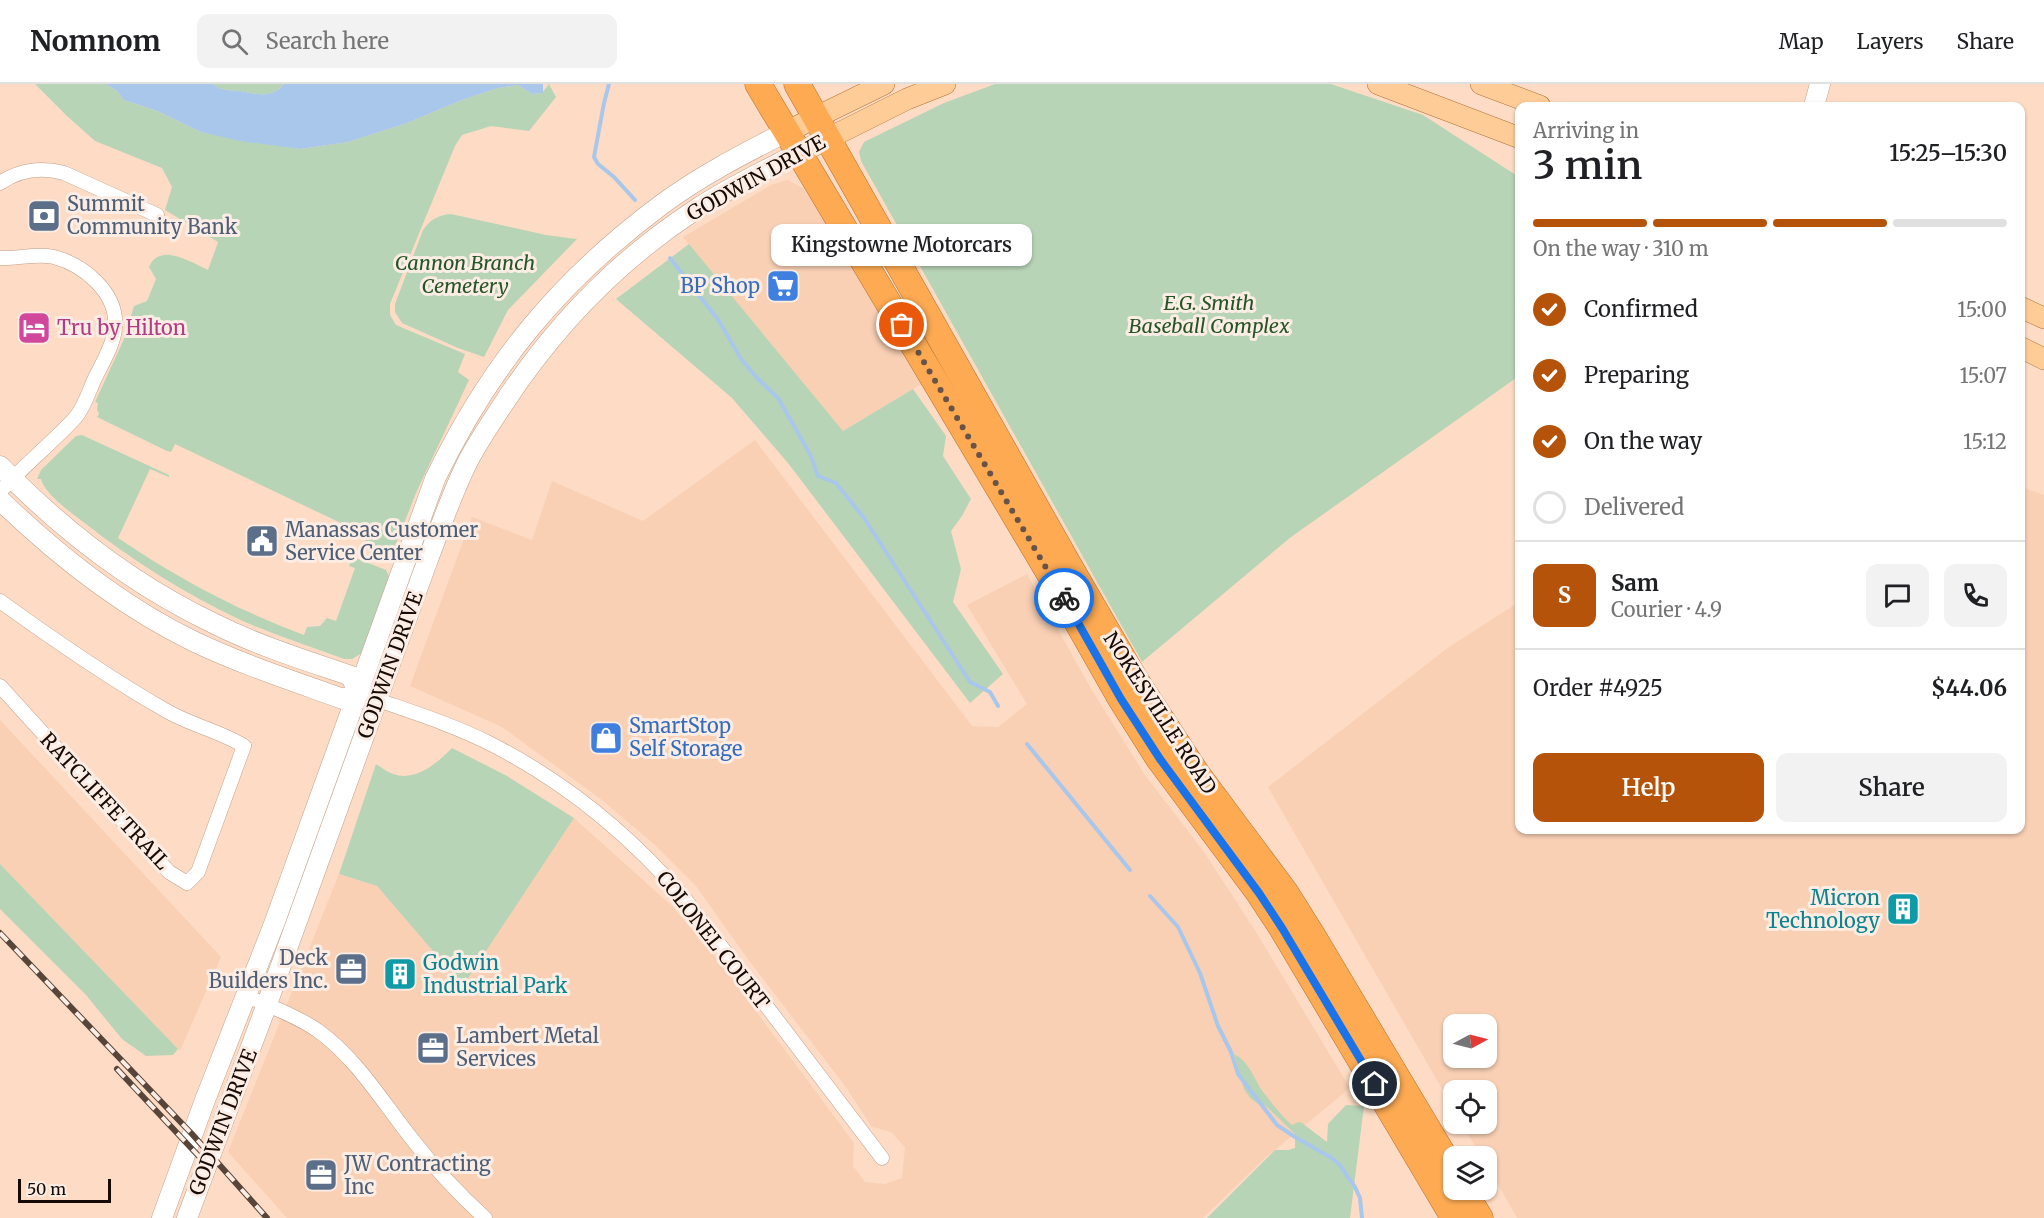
<!DOCTYPE html>
<meta charset="utf-8">
<style>
:root{--surface:#fff;--page:#f2f2f2;--text:#202124;--muted:#757577;--line:#e0e0e0;--accent:#b45309}
body{margin:0;font-family:Merriweather,serif;background:var(--page);color:var(--text);height:100vh;display:flex;flex-direction:column;font-size:22px;white-space:nowrap}
*{box-sizing:border-box;margin:0}
p{font-size:20px;color:var(--muted)}
.icon{flex:none;width:33px;height:33px;fill:none;stroke:currentColor;stroke-width:2;stroke-linecap:round;stroke-linejoin:round}
.map{position:relative;flex:1;overflow:hidden}
.drawer{position:absolute;left:1515px;top:18px;width:510px;height:732px;display:flex;flex-direction:column;background:var(--surface);border-radius:12px;box-shadow:0 2px 4px #0004}
.drawer>*{flex:none}
.needle{width:39px;rotate:83deg}
.fabs{position:absolute;left:1443px;top:930px;display:grid;gap:12px}
.fabs a{display:grid;place-items:center;width:54px;height:54px;border-radius:12px;background:var(--surface);box-shadow:0 2px 4px #0004;font-size:30px}
.scale{position:absolute;left:18px;bottom:15px;width:93px;box-sizing:border-box;padding-left:6px;border:3px solid #160a04;border-top:0;font-size:16px;line-height:21px;white-space:nowrap;color:#160a04;-webkit-text-stroke:4px #fbede4;paint-order:stroke}
.pin{position:absolute;display:grid;place-items:center;width:51px;height:51px;color:#fff;margin:-26px;border:3px solid #fff;border-radius:50%;box-shadow:0 2px 6px #0007}
.courier{position:absolute;display:grid;place-items:center;width:60px;height:60px;margin:-30px;border:4px solid #1a73e8;border-radius:50%;background:#fff;color:#222;box-shadow:0 2px 8px #0007}
.bubble{position:absolute;height:42px;border-radius:12px;background:var(--surface);box-shadow:0 2px 4px #0004;font-size:20px;font-weight:600;line-height:42px;text-align:center}
.head em{font-style:normal;font-weight:600}
.head div{display:flex;flex-direction:column-reverse}
.head{display:flex;align-items:center;justify-content:space-between;height:102px;padding:0 18px}
h1{font-size:39px;font-weight:600;line-height:45px}
.bar{display:grid;grid-template-columns:repeat(4,1fr);gap:9px 6px;align-content:center;height:72px;padding:0 18px}
.bar i{height:8px;border-radius:4px;background:var(--line)}
.bar .on{background:var(--accent)}
.bar p{grid-column:span 4}
.line{display:flex;align-items:center;gap:15px;padding:0 18px;border-top:2px solid var(--line)}
.line div{flex:1}
.round{display:grid;place-items:center;flex:none;width:63px;height:63px;border-radius:12px;background:var(--page)}
ol{padding:0 18px;list-style:none}
li{display:flex;align-items:center;gap:18px;height:66px}
li p{margin-inline-start:auto}
li .icon{padding:6px;border-radius:50%;background:var(--accent);color:#fff;stroke-width:4}
li:last-child{color:var(--muted)}
li i{width:33px;height:33px;border:3px solid var(--line);border-radius:50%}
.action{display:flex;gap:12px;margin-top:auto;padding:12px 18px}
.action a{flex:1;height:69px;border-radius:12px;background:var(--accent);color:#fff;font-size:24px;font-weight:600;line-height:69px;text-align:center}
.action a+a{background:var(--page);color:var(--text)}
header{display:flex;align-items:center;gap:36px;box-sizing:border-box;height:84px;padding:0 30px;background:var(--surface);border-bottom:2px solid var(--line)}
header strong{font-size:28px}
nav{display:flex;gap:33px;margin-inline-start:auto;font-size:21px}
.search{width:420px;height:54px;background:var(--page);display:flex;align-items:center;gap:15px;box-sizing:border-box;padding:0 21px;border-radius:12px;color:var(--muted);font-size:22px}
.map>svg:first-child{display:block}
.built{fill:#f9d0b4;fill-rule:evenodd}
.green{fill:#b8d4b6}
.water{fill:#a8c7eb}
.lines{fill:none;stroke-linecap:round;stroke-linejoin:round}
.stream{stroke:#a8c7eb;stroke-width:4}
.street-casing{stroke:#c1a08a;stroke-width:15}
.secondary-casing{stroke:#c1a08a;stroke-width:21}
.primary-casing{stroke:#ac7237;stroke-width:22}
.highway-casing{stroke:#ac7237;stroke-width:27}
.street{stroke:#fff;stroke-width:14}
.secondary{stroke:#fff;stroke-width:20}
.primary{stroke:#fecc97;stroke-width:21}
.highway{stroke:#fdaa52;stroke-width:26}
.rail-casing{stroke:#57453a;stroke-width:6}
.rail{stroke:#fbede4;stroke-width:4;stroke-dasharray:11;stroke-linecap:butt}
.done{stroke:#675347;stroke-width:6;stroke-dasharray:0 10.8}
.route{stroke:#1a73e8;stroke-width:8}
.labels{text-anchor:middle;stroke-width:6;stroke-linejoin:round;paint-order:stroke}
.street-label{font-size:20px;fill:#160a04;stroke:#fbede4}
.service-label{font-size:20px;fill:#4e5e75;stroke:#fbede4;text-anchor:start}
.park-label{font-size:20px;font-style:italic;fill:#255426;stroke:#fbede4}
.shop-label{font-size:20px;fill:#366cbe;stroke:#fbede4;text-anchor:end}
.hotel-label{font-size:20px;fill:#b23c85;stroke:#fbede4;text-anchor:start}
.culture-label{font-size:20px;fill:#0d838f;stroke:#fbede4;text-anchor:end}
</style>
<header>
<strong>Nomnom</strong>
<div class="search"><svg class="icon" aria-label="search" viewBox="0 0 24 24"><circle cx="10" cy="10" r="6"/><path d="M15 15l6 6"/></svg>Search here</div>
<nav><a>Map</a><a>Layers</a><a>Share</a></nav>
</header>
<div class="map">
<svg width="2044" height="1134" viewBox="0 0 2044 1134">
<rect width="100%" height="100%" fill="#fedbc4"/>
<g class="built">
<path d="M 787,96 L 803,104 L 818,125 L 923,299 L 843,347 L 683,153 L 771,101 Z"/>
<path d="M 755,356 L 972,642 L 998,643 L 1027,620 L 967,521 L 1027,490 L 1090,603 L 1145,691 L 1204,768 L 1256,848 L 1350,1004 L 1265,1074 L 1203,1134 L 287,1134 L 228,1068 L 339,790 L 377,802 L 463,902 L 574,734 L 672,822 L 718,876 L 854,1059 L 853,1082 L 865,1098 L 885,1100 L 902,1094 L 905,1063 L 891,1048 L 872,1043 L 845,1002 L 747,874 L 696,802 L 655,761 L 602,716 L 502,643 L 410,602 L 472,433 L 532,456 L 552,397 L 643,437 Z"/>
<path d="M 2021,403 L 2044,411 L 2044,1134 L 1517,1134 L 1487,1081 L 1486,1072 L 1481,1072 L 1462,1040 L 1486,1040 L 1486,1006 L 1454,1006 L 1453,1024 L 1268,703 L 1449,563 L 1519,518 L 1520,746 L 2020,746 ZM 1454,940 L 1486,940 L 1486,974 L 1454,974 Z"/>
<path d="M 0,636 L 221,873 L 180,967 L 0,780 Z"/>
</g>
<g class="green">
<path d="M 35,0 L 106,0 L 117,7 L 124,16 L 157,27 L 201,48 L 300,65 L 348,58 L 407,39 L 462,16 L 498,4 L 518,1 L 532,10 L 542,9 L 549,0 L 556,13 L 529,47 L 491,42 L 462,51 L 455,62 L 390,220 L 390,231 L 396,241 L 465,270 L 458,288 L 469,296 L 416,409 L 392,470 L 365,461 L 366,451 L 175,360 L 171,368 L 167,367 L 97,333 L 99,330 L 97,325 L 98,319 L 95,318 L 124,255 L 134,222 L 147,217 L 156,195 L 149,183 C 160,158 190,178 208,186 L 218,158 L 165,126 L 172,103 L 162,84 L 95,57 L 67,32 Z"/>
<path d="M 213,0 L 284,0 C 272,15 256,10 240,7 C 229,6 221,7 213,0 Z"/>
<path d="M 995,0 L 1331,0 L 1423,31 L 1519,93 L 1519,292 L 1291,453 L 1142,578 L 861,77 L 859,68 L 864,58 L 944,19 Z"/>
<path d="M 451,130 L 546,151 L 577,155 L 508,226 L 484,273 L 458,264 L 402,239 L 395,228 L 395,220 L 423,146 C 430,136 438,131 451,130 Z"/>
<path d="M 689,160 L 843,347 L 913,305 L 946,352 L 943,372 L 971,415 L 962,432 L 951,447 L 961,485 L 953,518 L 1003,590 L 970,619 L 788,379 L 732,314 L 616,215 Z"/>
<path d="M 82,351 L 169,391 L 169,393 L 150,385 L 118,454 C 179,495 235,525 304,551 L 307,543 L 320,542 L 327,534 L 336,537 L 355,484 L 349,482 L 353,473 L 386,486 L 389,492 L 362,569 L 352,575 L 344,575 C 311,563 277,552 245,538 C 186,511 132,476 82,437 C 70,428 44,409 41,395 L 37,395 L 41,386 L 76,352 Z"/>
<path d="M 452,664 L 507,692 L 574,734 L 463,902 L 377,802 L 339,790 L 376,680 C 381,683 387,688 393,690 C 416,698 437,679 452,664 Z"/>
<path d="M 0,780 L 178,965 L 173,971 L 146,972 L 122,955 L 86,911 L 0,825 Z"/>
<path d="M 1234,970 C 1249,977 1254,995 1263,1008 C 1272,1019 1281,1032 1292,1041 L 1298,1038 L 1302,1039 L 1327,1058 L 1328,1040 L 1346,1021 L 1364,1022 L 1350,1134 L 1207,1134 L 1275,1066 L 1288,1066 L 1295,1064 L 1295,1050 L 1266,1022 L 1257,1019 L 1250,1014 L 1244,1005 Z"/>
</g>
<path class="water" d="M 106,0 L 213,0 C 221,7 229,6 240,7 C 256,10 272,15 284,0 L 543,0 L 543,9 L 532,10 L 518,1 L 498,4 L 462,16 L 407,39 L 348,58 L 300,65 L 240,57 L 201,48 L 157,27 L 124,16 L 117,7 Z"/>
<g class="lines">
<g class="stream">
<path d="M 609,0 L 604,19 L 594,73 L 598,80 L 614,93 L 635,116"/>
<path d="M 670,174 L 719,237 L 741,275 L 757,294 L 778,314 L 810,370 L 818,392 L 836,399 L 864,434 L 970,598 L 990,608 L 998,622"/>
<path d="M 1027,660 L 1130,786"/>
<path d="M 1150,812 L 1178,843 L 1200,889 L 1218,942 L 1231,968 L 1238,990 L 1277,1041 L 1295,1053 L 1330,1073 L 1339,1080 L 1355,1103 L 1360,1114 L 1362,1134"/>
</g>
<defs>
<g id="street">
<path d="M 0,99 C 19,86 42,83 64,89 L 157,131"/>
<path d="M 0,174 C 18,175 36,169 54,173 C 84,181 118,209 115,243 C 115,258 102,280 95,294 C 89,307 84,324 75,334 C 51,360 23,382 0,408"/>
<path d="M 0,517 C 54,556 107,593 165,626 C 190,641 220,647 244,662 L 198,788 L 187,799 L 169,788 L 0,602"/>
<path d="M 378,616 C 415,629 453,641 489,659 C 564,697 631,752 685,815 L 882,1074"/>
<path d="M 246,912 C 270,922 296,932 317,946 C 359,976 384,1021 416,1060 C 437,1087 460,1111 485,1134"/>
</g>
<g id="secondary">
<path d="M 1814,22 L 1820,0"/>
<path d="M 0,382 C 63,447 133,501 215,540 C 259,562 305,576 351,592 L 358,609"/>
<path d="M 0,416 C 57,471 121,522 193,557 C 241,580 293,597 343,615 L 358,609 L 367,612"/>
<path d="M 162,1134 L 205,1016 L 274,840 L 435,395 C 490,281 559,197 661,121 C 700,92 743,70 786,48"/>
<path d="M 187,1134 L 267,920 L 427,478 C 440,444 452,409 468,377 C 478,358 490,340 502,322 C 552,245 617,177 695,126 C 728,104 764,87 799,69"/>
</g>
<g id="primary">
<path d="M 1378,0 L 1520,54"/>
<path d="M 1481,0 L 1540,22"/>
<path d="M 786,48 L 884,0"/>
<path d="M 799,69 L 907,15 L 945,0"/>
<path d="M 2020,223 L 2044,234"/>
<path d="M 2020,263 L 2044,275"/>
</g>
<g id="highway">
<path d="M 758,0 L 1054,497 L 1121,615 L 1159,675 L 1259,809 L 1282,844 L 1454,1134"/>
<path d="M 797,0 L 1068,480 L 1136,597 L 1197,690 L 1285,808 L 1312,851 L 1454,1089"/>
<path d="M 1463,1106 L 1480,1134"/>
</g>
</defs>
<use href="#street" class="street-casing"/>
<use href="#secondary" class="secondary-casing"/>
<use href="#primary" class="primary-casing"/>
<use href="#highway" class="highway-casing"/>
<use href="#street" class="street"/>
<use href="#secondary" class="secondary"/>
<use href="#primary" class="primary"/>
<use href="#highway" class="highway"/>
<defs>
<g id="rail">
<path d="M 0,849 L 192,1050 L 267,1134"/>
<path d="M 117,985 L 208,1082"/>
</g>
</defs>
<use href="#rail" class="rail-casing"/>
<use href="#rail" class="rail"/>
</g>
<g class="lines">
<path class="done" d="M 902,241 L 1064,514"/>
<path class="route" d="M 1064,514 L 1121,615 L 1160,675 L 1259,809 L 1282,844 L 1375,1000"/>
</g>
<defs>
<symbol id="bank-square" viewBox="-11 -11 22 22"><rect x="-9" y="-9" width="18" height="18" rx="4" fill="#5c6f8a" stroke="#fbede4"/><path d="M-6-4H6V4H-6ZM0-2.3a2.3 2.3 0 1 0 0 4.6a2.3 2.3 0 1 0 0-4.6Z" fill="#fff"/></symbol>
<symbol id="supermarket-square" viewBox="-11 -11 22 22"><rect x="-9" y="-9" width="18" height="18" rx="4" fill="#3f7fe0" stroke="#fbede4"/><path d="M-6-5.5h2.5l.6 2H6L4.5 2H-2.5L-4.4-4H-6ZM-1.5 3.2a1.3 1.3 0 1 0 .1 0ZM3 3.2a1.3 1.3 0 1 0 .1 0Z" fill="#fff"/></symbol>
<symbol id="hotel-square" viewBox="-11 -11 22 22"><rect x="-9" y="-9" width="18" height="18" rx="4" fill="#d1479c" stroke="#fbede4"/><path d="M-6-4.5h1.5V1H6V5H4.5V3h-9V5H-6ZM-4 0a1.8 1.8 0 1 1 3.6 0ZM.5 0V-2.5h3Q6-2.5 6 0Z" fill="#fff"/></symbol>
<symbol id="civic-square" viewBox="-11 -11 22 22"><rect x="-9" y="-9" width="18" height="18" rx="4" fill="#5c6f8a" stroke="#fbede4"/><path d="M-.6-6.5H3V-4.5H.6V-3L4-1V1h2V6H-6V1h2V-1L-.6-3ZM-1.2 2.5V6h2.4V2.5Z" fill="#fff"/></symbol>
<symbol id="shop-square" viewBox="-11 -11 22 22"><rect x="-9" y="-9" width="18" height="18" rx="4" fill="#3f7fe0" stroke="#fbede4"/><path d="M-5-2.5h2.3a2.7 3.5 0 0 1 5.4 0H5L5.5 6h-11ZM-1.5-2.5h3a1.5 2.3 0 0 0-3 0Z" fill="#fff"/></symbol>
<symbol id="building-square" viewBox="-11 -11 22 22"><rect x="-9" y="-9" width="18" height="18" rx="4" fill="#0f9aa8" stroke="#fbede4"/><path d="M-4-6H4V6H1V3H-1V6H-4ZM-2.5-4.3h1.7v1.8h-1.7ZM.8-4.3h1.7v1.8H.8ZM-2.5-1h1.7V.8h-1.7ZM.8-1h1.7V.8H.8Z" fill="#fff"/></symbol>
<symbol id="office-square" viewBox="-11 -11 22 22"><rect x="-9" y="-9" width="18" height="18" rx="4" fill="#5c6f8a" stroke="#fbede4"/><path d="M-6-3h4V-5.5h4V-3h4V5H-6ZM-1-4.5V-3h2v-1.5ZM-6 0V1H6V0Z" fill="#fff"/></symbol>
</defs>
<g fill-rule="evenodd">
<use href="#bank-square" x="25" y="113" width="38" height="38"/>
<use href="#supermarket-square" x="764" y="183" width="38" height="38"/>
<use href="#hotel-square" x="15" y="225" width="38" height="38"/>
<use href="#civic-square" x="243" y="438" width="38" height="38"/>
<use href="#shop-square" x="587" y="635" width="38" height="38"/>
<use href="#building-square" x="1884" y="806" width="38" height="38"/>
<use href="#office-square" x="332" y="866" width="38" height="38"/>
<use href="#building-square" x="381" y="871" width="38" height="38"/>
<use href="#office-square" x="414" y="945" width="38" height="38"/>
<use href="#office-square" x="302" y="1072" width="38" height="38"/>
</g>
<g class="labels">
<g class="street-label">
<text transform="translate(756 94) rotate(-29)" y="7">GODWIN DRIVE</text>
<text transform="translate(390 581) rotate(-70)" y="7">GODWIN DRIVE</text>
<text transform="translate(1160 629) rotate(57)" y="7">NOKESVILLE ROAD</text>
<text transform="translate(105 717) rotate(47)" y="7">RATCLIFFE TRAIL</text>
<text transform="translate(713 856) rotate(52)" y="7">COLONEL COURT</text>
<text transform="translate(223 1038) rotate(-69)" y="7">GODWIN DRIVE</text>
</g>
<g class="service-label">
<text x="67" y="127">Summit<tspan x="67" dy="23">Community Bank</tspan></text>
<text x="285" y="453">Manassas Customer<tspan x="285" dy="23">Service Center</tspan></text>
<text x="328" y="881" text-anchor="end">Deck<tspan x="328" dy="23">Builders Inc.</tspan></text>
<text x="456" y="959">Lambert Metal<tspan x="456" dy="23">Services</tspan></text>
<text x="344" y="1087">JW Contracting<tspan x="344" dy="23">Inc</tspan></text>
</g>
<g class="park-label">
<text x="465" y="186">Cannon Branch<tspan x="465" dy="23">Cemetery</tspan></text>
<text x="1209" y="226">E.G. Smith<tspan x="1209" dy="23">Baseball Complex</tspan></text>
</g>
<g class="shop-label">
<text x="760" y="209">BP Shop</text>
<text x="629" y="649" text-anchor="start">SmartStop<tspan x="629" dy="23">Self Storage</tspan></text>
</g>
<g class="hotel-label">
<text x="57" y="251">Tru by Hilton</text>
</g>
<g class="culture-label">
<text x="1880" y="821">Micron<tspan x="1880" dy="23">Technology</tspan></text>
<text x="423" y="886" text-anchor="start">Godwin<tspan x="423" dy="23">Industrial Park</tspan></text>
</g>
</g>
</svg>
<div class="fabs">
<a><svg class="needle" viewBox="-14 -14 28 28"><path d="M0-13l5 13h-10z" fill="#e53935"/><path d="M0 13l5-13h-10z" fill="#757577"/></svg></a>
<a><svg class="icon" aria-label="locate" viewBox="0 0 24 24"><circle cx="12" cy="12" r="6"/><path d="M12 2v4M12 18v4M2 12h4M18 12h4"/></svg></a>
<a><svg class="icon" aria-label="layers" viewBox="0 0 24 24"><path d="M12 4l9 5-9 5-9-5zM3 14l9 5 9-5"/></svg></a>
</div>
<div class="scale">50 m</div>
<div class="pin" style="left:902px;top:241px;background:#ea580c"><svg class="icon" aria-label="bag" viewBox="0 0 24 24"><path d="M5 8h14l-1 12H6zM9 8a3 3 0 0 1 6 0"/></svg></div>
<div class="pin" style="left:1375px;top:1000px;background:#1f2937"><svg class="icon" aria-label="home" viewBox="0 0 24 24"><path d="M3 11l9-7 9 7M6 9v11h12V9"/></svg></div>
<div class="courier" style="left:1064px;top:514px"><svg class="icon" aria-label="bike" viewBox="0 0 24 24"><circle cx="6" cy="16" r="4"/><circle cx="18" cy="16" r="4"/><path d="M6 16l4-8h5l3 8M10 8l3 8H6M13 5h3"/></svg></div>
<div class="bubble" style="left:771px;top:140px;width:261px">Kingstowne Motorcars</div>
<section class="drawer">
<div class="head"><div><h1>3 min</h1><p>Arriving in</p></div><em>15:25–15:30</em></div>
<div class="bar"><i class="on"></i><i class="on"></i><i class="on"></i><i></i><p>On the way · 310 m</p></div>
<ol>
<li><svg class="icon" aria-label="check" viewBox="0 0 24 24"><path d="M5 12l5 5 9-10"/></svg>Confirmed<p>15:00</p></li>
<li><svg class="icon" aria-label="check" viewBox="0 0 24 24"><path d="M5 12l5 5 9-10"/></svg>Preparing<p>15:07</p></li>
<li><svg class="icon" aria-label="check" viewBox="0 0 24 24"><path d="M5 12l5 5 9-10"/></svg>On the way<p>15:12</p></li>
<li><i></i>Delivered</li>
</ol>
<div class="line" style="height:108px"><b class="round" style="background:var(--accent);color:#fff">S</b><div><b>Sam</b><p>Courier · 4.9</p></div><a class="round"><svg class="icon" aria-label="chat" viewBox="0 0 24 24"><path d="M4 5h16v11H9l-5 4z"/></svg></a><a class="round"><svg class="icon" aria-label="phone" viewBox="0 0 24 24"><path d="M5 4h4l2 5-3 2q2 4 5 5l2-3 5 2v4C11 20 4 13 5 4z"/></svg></a></div>
<div class="line" style="height:78px"><div>Order #4925</div><b>$44.06</b></div>
<div class="action"><a>Help</a><a>Share</a></div>
</section>
</div>
